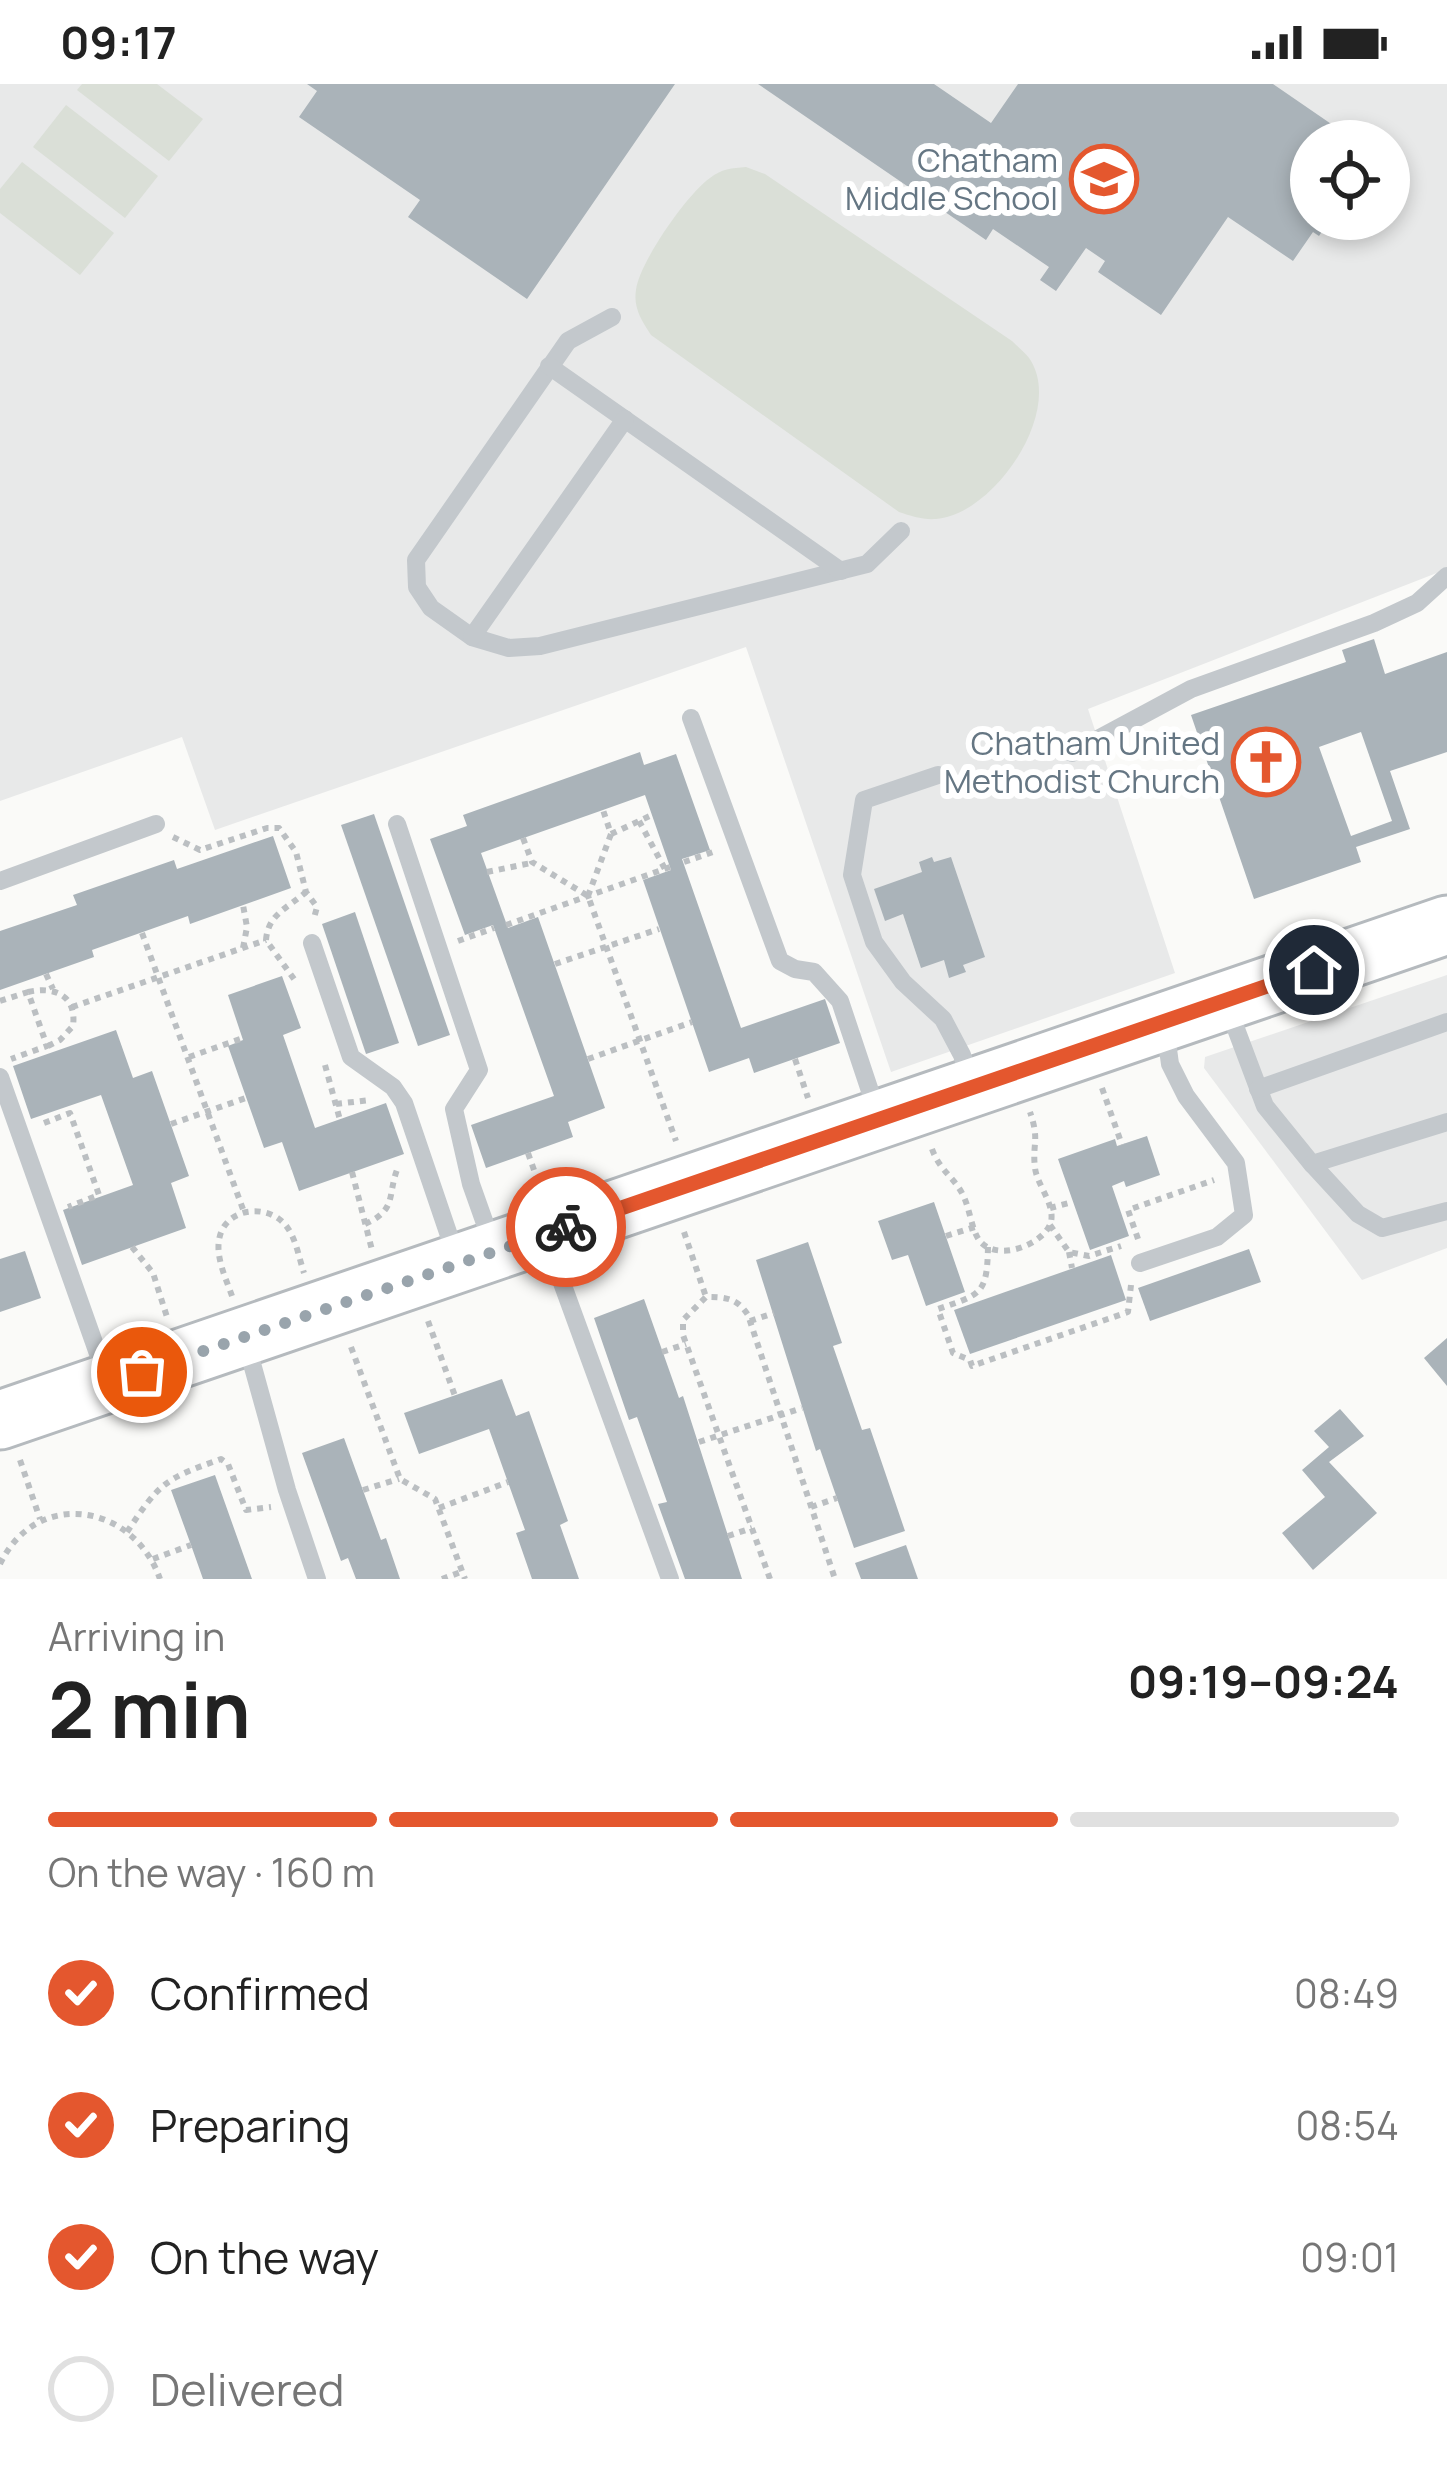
<!DOCTYPE html>
<meta charset="utf-8">
<style>
:root{--surface:#fff;--page:#f6f6f6;--text:#222;--muted:#767676;--line:#e0e0e0;--accent:#e4572e}
body{margin:0;font-family:Manrope,sans-serif;background:var(--page);color:var(--text);height:100vh;display:flex;flex-direction:column;font-size:45px;white-space:nowrap}
*{box-sizing:border-box;margin:0}
p{font-size:39px;color:var(--muted)}
.icon{flex:none;width:66px;height:66px;fill:none;stroke:currentColor;stroke-width:2;stroke-linecap:round;stroke-linejoin:round}
.map{position:relative;height:1495px;overflow:hidden}
.drawer{display:flex;flex-direction:column;background:var(--surface);flex:1}
.drawer>*{flex:none}
.controls{position:absolute;left:1290px;top:36px;display:grid;gap:24px}
.controls a{display:grid;place-items:center;width:120px;height:120px;border-radius:50%;background:var(--surface);box-shadow:0 6px 18px #0003;font-size:60px}
.pin{position:absolute;display:grid;place-items:center;width:102px;height:102px;color:#fff;margin:-51px;border:6px solid #fff;border-radius:50%;box-shadow:0 3px 12px #0007}
.courier{position:absolute;display:grid;place-items:center;width:120px;height:120px;margin:-60px;border:9px solid #e4572e;border-radius:50%;background:#fff;color:#222;box-shadow:0 3px 15px #0007}
.overview em{font-style:normal;font-weight:700}
.overview div{display:flex;flex-direction:column-reverse}
.overview{display:flex;align-items:center;justify-content:space-between;height:204px;padding:0 48px}
h1{font-size:78px;font-weight:700;line-height:90px}
.bar{display:grid;grid-template-columns:repeat(4,1fr);gap:18px 12px;align-content:center;height:144px;padding:0 48px}
.bar i{height:15px;border-radius:9px;background:var(--line)}
.bar .on{background:var(--accent)}
.bar p{grid-column:span 4}
ol{padding:0 48px;list-style:none}
li{display:flex;align-items:center;gap:36px;height:132px}
li p{margin-inline-start:auto}
li .icon{padding:12px;border-radius:50%;background:var(--accent);color:#fff;stroke-width:4}
li:last-child{color:var(--muted)}
li i{width:66px;height:66px;border:6px solid var(--line);border-radius:50%}
.status{display:flex;justify-content:space-between;align-items:center;height:84px;padding:0 60px;background:var(--surface);direction:ltr}
.status svg{height:33px;fill:currentColor}
.map>svg:first-child{display:block}
.built{fill:#e8e9e9;fill-rule:evenodd}
.green{fill:#dadfd7}
.building{fill:#aab3b9;fill-rule:evenodd}
.lines{fill:none;stroke-linecap:round;stroke-linejoin:round}
.primary-casing{stroke:#b5babe;stroke-width:63}
.path{stroke:#bbbfc2;stroke-width:6;stroke-dasharray:6 6;stroke-linecap:butt}
.service{stroke:#c3c8cc;stroke-width:18}
.primary{stroke:#fff;stroke-width:57}
.done{stroke:#99a4ac;stroke-width:12;stroke-dasharray:0 21.6}
.route{stroke:#e4572e;stroke-width:15}
.labels{text-anchor:middle;stroke-width:12;stroke-linejoin:round;paint-order:stroke}
.poi-label{font-size:33px;fill:#657683;stroke:#fff;text-anchor:end}
</style>
<div class="status"><b>09:17</b><svg viewBox="0 0 49 12"><path d="M0 12V9h3v3zM5 12V6h3v6zM10 12V3h3v9zM15 12V0h3v12zM26 1h20v11H26zM47 4h2v5h-2z"/></svg></div>
<div class="map">
<svg width="1447" height="1495" viewBox="0 0 1447 1495">
<rect width="100%" height="100%" fill="#fafaf8"/>
<g class="built">
<path d="M 0,0 L 1447,0 L 1447,485 L 1088,625 L 1175,889 L 891,988 L 746,563 L 215,746 L 182,653 L 0,717 ZM 1311,57 L 1389,57 L 1389,135 L 1311,135 Z"/>
<path d="M 1447,891 L 1447,1164 L 1362,1196 L 1204,984 L 1205,973 Z"/>
</g>
<g class="green">
<path d="M 82,0 L 157,0 L 203,35 L 169,77 L 77,6 Z"/>
<path d="M 66,21 L 158,92 L 125,134 L 33,63 Z"/>
<path d="M 22,78 L 114,149 L 80,191 L 0,129 L 0,105 Z"/>
<path d="M 746,83 L 765,90 L 1012,257 C 1018,263 1027,270 1031,277 C 1063,330 993,431 936,435 C 923,436 911,432 899,428 L 651,251 C 642,237 633,224 636,206 C 639,179 687,110 710,94 C 721,85 732,84 746,83 Z"/>
</g>
<g class="building">
<path d="M 307,0 L 675,0 L 527,215 L 408,133 L 420,116 L 299,33 L 317,7 Z"/>
<path d="M 758,0 L 934,0 L 991,39 L 1018,0 L 1273,0 L 1356,57 L 1311,57 L 1311,135 L 1330,135 L 1319,152 L 1313,148 L 1293,177 L 1228,133 L 1161,231 L 1098,188 L 1105,177 L 1086,164 L 1056,207 L 1040,196 L 1049,183 L 993,145 L 986,156 Z"/>
<path d="M 1374,555 L 1385,590 L 1447,568 L 1447,668 L 1390,687 L 1410,745 L 1356,763 L 1361,778 L 1254,815 L 1191,631 L 1346,578 L 1342,566 ZM 1361,648 L 1392,737 L 1351,752 L 1319,663 Z"/>
<path d="M 640,668 L 644,681 L 676,670 L 710,766 L 682,775 L 741,944 L 825,915 L 840,959 L 754,989 L 749,974 L 709,988 L 643,796 L 671,786 L 645,711 L 603,726 L 481,769 L 508,844 L 538,833 L 605,1024 L 568,1038 L 573,1053 L 486,1084 L 471,1041 L 554,1012 L 493,841 L 465,851 L 430,755 L 467,742 L 463,731 Z"/>
<path d="M 374,730 L 450,951 L 418,962 L 341,741 Z"/>
<path d="M 273,752 L 291,804 L 190,840 L 188,832 L 92,866 L 94,873 L 0,906 L 0,847 L 77,821 L 73,811 L 174,776 L 177,785 Z"/>
<path d="M 932,773 L 934,778 L 951,773 L 985,873 L 963,881 L 966,888 L 949,894 L 944,876 L 921,884 L 903,830 L 885,837 L 874,805 L 922,788 L 919,778 Z"/>
<path d="M 355,828 L 399,959 L 366,970 L 322,840 Z"/>
<path d="M 282,892 L 301,944 L 283,951 L 315,1044 L 386,1019 L 404,1070 L 299,1107 L 282,1058 L 264,1064 L 228,962 L 243,956 L 228,911 Z"/>
<path d="M 116,946 L 133,994 L 152,987 L 189,1092 L 171,1099 L 186,1144 L 82,1181 L 63,1126 L 133,1101 L 101,1011 L 31,1035 L 13,982 Z"/>
<path d="M 1147,1052 L 1160,1091 L 1126,1103 L 1124,1097 L 1112,1102 L 1129,1152 L 1090,1166 L 1058,1075 L 1115,1055 L 1117,1062 Z"/>
<path d="M 934,1118 L 965,1208 L 926,1222 L 908,1171 L 892,1176 L 878,1137 Z"/>
<path d="M 808,1158 L 842,1259 L 833,1262 L 862,1346 L 870,1344 L 905,1447 L 854,1464 L 820,1365 L 816,1367 L 756,1176 Z"/>
<path d="M 1249,1165 L 1261,1198 L 1150,1237 L 1138,1204 Z"/>
<path d="M 25,1167 L 41,1214 L 0,1228 L 0,1175 Z"/>
<path d="M 1111,1171 L 1126,1216 L 970,1270 L 954,1226 Z"/>
<path d="M 644,1215 L 679,1314 L 683,1312 L 742,1495 L 685,1495 L 658,1420 L 667,1418 L 637,1333 L 629,1336 L 594,1234 Z"/>
<path d="M 1447,1254 L 1447,1302 L 1424,1274 Z"/>
<path d="M 502,1295 L 516,1332 L 529,1327 L 568,1437 L 560,1441 L 579,1495 L 532,1495 L 516,1449 L 525,1446 L 489,1345 L 419,1370 L 404,1329 Z"/>
<path d="M 1340,1325 L 1364,1352 L 1329,1378 L 1377,1429 L 1313,1486 L 1282,1449 L 1325,1413 L 1302,1386 L 1329,1363 L 1314,1347 Z"/>
<path d="M 344,1354 L 381,1456 L 386,1454 L 400,1495 L 356,1495 L 348,1474 L 341,1477 L 302,1369 Z"/>
<path d="M 215,1391 L 252,1495 L 203,1495 L 191,1461 L 171,1406 Z"/>
<path d="M 906,1461 L 918,1495 L 861,1495 L 855,1479 Z"/>
</g>
<g class="lines">
<defs>
<path id="primary" d="M 0,1336 L 1447,841"/>
</defs>
<use href="#primary" class="primary-casing"/>
<g class="path">
<path d="M 639,737 L 665,785"/>
<path d="M 611,750 L 652,731"/>
<path d="M 173,753 L 200,766 L 267,744 L 279,744 L 296,768 L 306,808 L 317,823 L 314,834"/>
<path d="M 523,754 L 532,778 L 588,812 L 676,1057"/>
<path d="M 684,778 L 716,767"/>
<path d="M 487,788 L 531,779"/>
<path d="M 588,812 L 611,750 L 603,726"/>
<path d="M 506,841 L 670,783"/>
<path d="M 142,849 L 244,1128"/>
<path d="M 458,857 L 494,844"/>
<path d="M 243,864 L 247,843 L 243,821"/>
<path d="M 555,880 L 659,845"/>
<path d="M 46,890 L 53,905"/>
<path d="M 294,895 L 266,856 C 268,830 288,824 306,808"/>
<path d="M 28,908 C 54,902 77,911 73,942 L 60,956 L 48,962"/>
<path d="M 0,917 L 28,908 L 47,962 L 11,975"/>
<path d="M 72,923 L 266,856"/>
<path d="M 189,973 L 243,954"/>
<path d="M 588,975 L 692,938"/>
<path d="M 795,975 L 808,1014"/>
<path d="M 325,981 L 340,1036"/>
<path d="M 1102,1004 L 1122,1061"/>
<path d="M 336,1020 L 370,1016"/>
<path d="M 44,1039 L 70,1029 L 99,1111 L 68,1123"/>
<path d="M 171,1040 L 246,1014"/>
<path d="M 932,1065 C 940,1087 954,1093 963,1111 C 970,1125 971,1144 979,1156 C 996,1179 1044,1161 1051,1138 C 1055,1120 1037,1101 1035,1084 C 1032,1059 1040,1057 1030,1028"/>
<path d="M 528,1069 L 540,1103"/>
<path d="M 352,1088 L 372,1166"/>
<path d="M 1050,1124 L 1073,1118"/>
<path d="M 365,1140 C 399,1125 386,1110 399,1081"/>
<path d="M 1050,1141 L 1069,1168 L 1089,1172 L 1121,1162"/>
<path d="M 684,1148 L 706,1213"/>
<path d="M 946,1152 L 975,1143"/>
<path d="M 1138,1155 L 1128,1126 L 1214,1096"/>
<path d="M 132,1163 L 153,1189 L 167,1233"/>
<path d="M 988,1163 C 987,1210 982,1210 938,1225 L 953,1269 L 970,1276 L 972,1282 L 1128,1228 L 1131,1201"/>
<path d="M 1069,1168 L 1072,1184"/>
<path d="M 232,1212 C 226,1195 216,1174 219,1156 C 224,1123 269,1118 287,1143 C 296,1155 299,1174 304,1189"/>
<path d="M 428,1237 L 455,1312"/>
<path d="M 750,1237 L 774,1229"/>
<path d="M 351,1263 L 400,1395 L 435,1415 L 465,1495"/>
<path d="M 662,1268 L 686,1260"/>
<path d="M 699,1358 L 802,1324"/>
<path d="M 20,1376 L 40,1435"/>
<path d="M 363,1406 L 399,1395"/>
<path d="M 811,1423 L 837,1414"/>
<path d="M 439,1424 L 508,1398"/>
<path d="M 127,1448 C 160,1398 165,1395 221,1375 L 228,1380 L 246,1426 L 271,1423"/>
<path d="M 728,1452 L 752,1444"/>
<path d="M 153,1475 L 191,1461"/>
<path d="M 0,1480 C 37,1403 134,1420 160,1495"/>
<path d="M 442,1495 L 461,1488"/>
<path d="M 770,1495 L 683,1251 L 683,1236 L 706,1213 C 726,1213 737,1214 748,1231 L 835,1495"/>
</g>
<g class="service">
<path d="M 612,233 L 568,257 L 416,476 L 417,503 L 431,524 L 472,553 L 509,564 L 540,562 L 867,480 L 901,447"/>
<path d="M 549,282 L 841,487"/>
<path d="M 472,553 L 625,335"/>
<path d="M 691,634 L 780,877 L 795,885 L 814,888 L 840,917 L 877,1028"/>
<path d="M 1072,669 L 1191,605 L 1374,539 L 1417,519 L 1447,492"/>
<path d="M 938,691 L 864,716 L 852,791 L 874,858 L 903,898 L 943,935 L 962,971 L 971,999"/>
<path d="M 397,740 L 479,986 L 454,1025 L 471,1100 L 493,1162"/>
<path d="M 0,797 L 156,740"/>
<path d="M 312,859 L 351,973 L 393,1003 L 404,1019 L 457,1175"/>
<path d="M 1227,921 L 1265,1022 L 1312,1080 L 1447,1038"/>
<path d="M 0,993 L 107,1295"/>
<path d="M 1258,1005 L 1447,938"/>
<path d="M 1312,1080 L 1358,1130 L 1382,1144 L 1447,1127"/>
<path d="M 546,1155 L 670,1495"/>
<path d="M 1140,1179 L 1217,1153 L 1244,1131 L 1236,1079 L 1186,1012 L 1170,980 L 1165,943"/>
<path d="M 246,1258 L 287,1406 L 317,1495"/>
</g>
<use href="#primary" class="primary"/>
</g>
<g class="lines">
<path class="done" d="M 142,1288 L 566,1143"/>
<path class="route" d="M 566,1143 L 1314,886"/>
</g>
<defs>
<symbol id="school-ring" viewBox="-11 -11 22 22"><circle r="9.5" fill="#fff" stroke="#e4572e" stroke-width="1.5"/><path d="M0-5L7-2L0 1L-7-2ZM-4 1L0 2.5L4 1V4Q0 6-4 4Z" fill="#e4572e"/></symbol>
<symbol id="church-ring" viewBox="-11 -11 22 22"><circle r="9.5" fill="#fff" stroke="#e4572e" stroke-width="1.5"/><path d="M-1.2-6h2.4v3.5h3.3v2.4h-3.3V6h-2.4V-.1h-3.3v-2.4h3.3Z" fill="#e4572e"/></symbol>
</defs>
<g fill-rule="evenodd">
<use href="#school-ring" x="1066" y="57" width="76" height="76"/>
<use href="#church-ring" x="1228" y="640" width="76" height="76"/>
</g>
<g class="labels">
<g class="poi-label">
<text x="1058" y="88">Chatham<tspan x="1058" dy="38">Middle School</tspan></text>
<text x="1220" y="671">Chatham United<tspan x="1220" dy="38">Methodist Church</tspan></text>
</g>
</g>
</svg>
<div class="controls">
<a><svg class="icon" aria-label="locate" viewBox="0 0 24 24"><circle cx="12" cy="12" r="6"/><path d="M12 2v4M12 18v4M2 12h4M18 12h4"/></svg></a>
</div>
<div class="pin" style="left:142px;top:1288px;background:#ea580c"><svg class="icon" aria-label="bag" viewBox="0 0 24 24"><path d="M5 8h14l-1 12H6zM9 8a3 3 0 0 1 6 0"/></svg></div>
<div class="pin" style="left:1314px;top:886px;background:#1f2937"><svg class="icon" aria-label="home" viewBox="0 0 24 24"><path d="M3 11l9-7 9 7M6 9v11h12V9"/></svg></div>
<div class="courier" style="left:566px;top:1143px"><svg class="icon" aria-label="bike" viewBox="0 0 24 24"><circle cx="6" cy="16" r="4"/><circle cx="18" cy="16" r="4"/><path d="M6 16l4-8h5l3 8M10 8l3 8H6M13 5h3"/></svg></div>
</div>
<section class="drawer">
<div class="overview"><div><h1>2 min</h1><p>Arriving in</p></div><em>09:19–09:24</em></div>
<div class="bar"><i class="on"></i><i class="on"></i><i class="on"></i><i></i><p>On the way · 160 m</p></div>
<ol>
<li><svg class="icon" aria-label="check" viewBox="0 0 24 24"><path d="M5 12l5 5 9-10"/></svg>Confirmed<p>08:49</p></li>
<li><svg class="icon" aria-label="check" viewBox="0 0 24 24"><path d="M5 12l5 5 9-10"/></svg>Preparing<p>08:54</p></li>
<li><svg class="icon" aria-label="check" viewBox="0 0 24 24"><path d="M5 12l5 5 9-10"/></svg>On the way<p>09:01</p></li>
<li><i></i>Delivered</li>
</ol>
</section>
